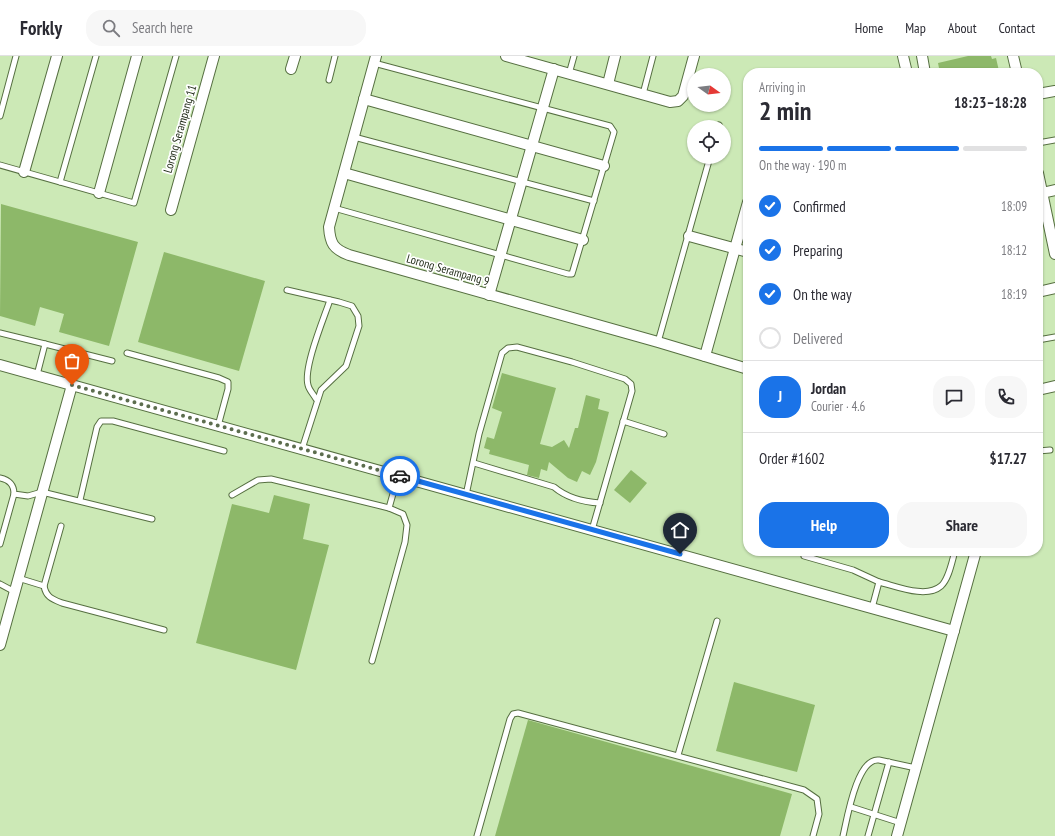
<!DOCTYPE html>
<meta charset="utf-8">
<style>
:root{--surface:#fff;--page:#f7f7f7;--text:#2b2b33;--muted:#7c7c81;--line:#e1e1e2;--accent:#1a73e8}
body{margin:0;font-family:"PT Sans Narrow",sans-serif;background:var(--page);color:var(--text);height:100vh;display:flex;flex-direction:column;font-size:15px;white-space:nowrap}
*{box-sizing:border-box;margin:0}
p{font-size:13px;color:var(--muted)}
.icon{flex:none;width:22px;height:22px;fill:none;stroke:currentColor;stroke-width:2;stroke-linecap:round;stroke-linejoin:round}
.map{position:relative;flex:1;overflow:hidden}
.drawer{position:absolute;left:743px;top:12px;width:300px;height:488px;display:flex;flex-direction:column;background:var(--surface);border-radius:16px;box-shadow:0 1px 3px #0004}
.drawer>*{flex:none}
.needle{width:26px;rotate:105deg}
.buttons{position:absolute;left:687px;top:12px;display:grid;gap:8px}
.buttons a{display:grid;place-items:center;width:44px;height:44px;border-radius:50%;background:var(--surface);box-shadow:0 1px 3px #0004;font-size:20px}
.pin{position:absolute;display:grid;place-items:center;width:34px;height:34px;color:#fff;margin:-41px -17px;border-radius:50% 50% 50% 0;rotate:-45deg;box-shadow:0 0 4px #0007}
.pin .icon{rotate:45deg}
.courier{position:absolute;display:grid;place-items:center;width:40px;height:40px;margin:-20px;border:3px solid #1a73e8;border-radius:50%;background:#fff;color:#222;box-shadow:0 1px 5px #0007}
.summary em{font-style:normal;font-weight:600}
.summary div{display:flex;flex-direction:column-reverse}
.summary{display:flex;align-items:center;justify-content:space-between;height:68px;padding:0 16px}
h1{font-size:26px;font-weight:600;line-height:30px}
.bar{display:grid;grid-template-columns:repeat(4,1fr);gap:6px 4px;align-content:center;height:48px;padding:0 16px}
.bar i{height:5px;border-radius:3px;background:var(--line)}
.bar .active{background:var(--accent)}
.bar p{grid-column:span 4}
.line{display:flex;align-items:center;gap:10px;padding:0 16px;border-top:1px solid var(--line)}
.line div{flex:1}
.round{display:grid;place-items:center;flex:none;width:42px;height:42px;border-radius:16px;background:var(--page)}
ol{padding:0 16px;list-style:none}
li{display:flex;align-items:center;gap:12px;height:44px}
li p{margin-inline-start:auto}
li .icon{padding:4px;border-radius:50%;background:var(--accent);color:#fff;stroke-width:4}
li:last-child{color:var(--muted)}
li i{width:22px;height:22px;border:2px solid var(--line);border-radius:50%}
.button{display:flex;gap:8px;margin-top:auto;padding:8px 16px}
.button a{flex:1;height:46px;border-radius:16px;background:var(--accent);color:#fff;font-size:16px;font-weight:600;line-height:46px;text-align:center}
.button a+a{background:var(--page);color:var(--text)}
header{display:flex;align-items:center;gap:24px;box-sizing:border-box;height:56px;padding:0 20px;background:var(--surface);border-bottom:1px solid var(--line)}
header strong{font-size:19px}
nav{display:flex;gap:22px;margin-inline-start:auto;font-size:14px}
.search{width:280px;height:36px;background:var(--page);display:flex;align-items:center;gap:10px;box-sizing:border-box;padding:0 14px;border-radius:16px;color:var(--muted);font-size:15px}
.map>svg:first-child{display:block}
.building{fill:#8db869}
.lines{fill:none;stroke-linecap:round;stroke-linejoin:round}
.lane-casing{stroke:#566f41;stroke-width:7}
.street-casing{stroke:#566f41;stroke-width:12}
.lane{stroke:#fff;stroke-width:5}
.street{stroke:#fff;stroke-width:10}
.done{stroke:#5c6d4e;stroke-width:4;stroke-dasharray:0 7.2}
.route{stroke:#1a73e8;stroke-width:5}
.labels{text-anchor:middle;stroke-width:3.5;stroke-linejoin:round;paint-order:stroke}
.street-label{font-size:12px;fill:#1f2a16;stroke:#fff}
</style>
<header>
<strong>Forkly</strong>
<div class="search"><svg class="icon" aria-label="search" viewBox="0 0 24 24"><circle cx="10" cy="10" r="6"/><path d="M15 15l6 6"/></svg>Search here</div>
<nav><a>Home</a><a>Map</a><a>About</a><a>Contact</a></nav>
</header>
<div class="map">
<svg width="1055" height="780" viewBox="0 0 1055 780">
<rect width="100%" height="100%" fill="#cce9b6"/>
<g class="building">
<path d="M 968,0 L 991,0 L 992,3 L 996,2 L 999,15 L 994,17 L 940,17 L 938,7 Z"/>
<path d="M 1,148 L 138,186 L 109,290 L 59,276 L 64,258 L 40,251 L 35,270 L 0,260 Z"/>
<path d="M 164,196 L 265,225 L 239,315 L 138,286 Z"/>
<path d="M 502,317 L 556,332 L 540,388 L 552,391 L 564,384 L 569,392 L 575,372 L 578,372 L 586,339 L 600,343 L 598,353 L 609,356 L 596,406 L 590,419 L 582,415 L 577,426 L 568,422 L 549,406 L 547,415 L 541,413 L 539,422 L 527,419 L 529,409 L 489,398 L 490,394 L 484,392 L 487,381 L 494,383 L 502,356 L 492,352 Z"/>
<path d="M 631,414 L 647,427 L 630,447 L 614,434 Z"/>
<path d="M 274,439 L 310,448 L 303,483 L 329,489 L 296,614 L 196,587 L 232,448 L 269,457 Z"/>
<path d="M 734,626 L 815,649 L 797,716 L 716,695 Z"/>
<path d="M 528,664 L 792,738 L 780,780 L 495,780 Z"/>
</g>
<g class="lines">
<defs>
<g id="lane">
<path d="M 569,18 L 574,0"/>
<path d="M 329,24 L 335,0"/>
<path d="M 643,38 L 653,0"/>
<path d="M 0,60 L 16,0"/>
<path d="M 718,71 L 719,69"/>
<path d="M 354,81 L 594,145"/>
<path d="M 1038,87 L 1055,84"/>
<path d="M 0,109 L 134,147 L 176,0"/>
<path d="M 60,126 L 96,0"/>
<path d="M 334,152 L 568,218 L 572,218 L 614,76 L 610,70 L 374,7"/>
<path d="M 287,234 L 339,246 L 352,250 L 358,260 L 359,270 L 346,310 L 321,334 L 302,393"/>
<path d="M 0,277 L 45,288"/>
<path d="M 1038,284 L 1055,281"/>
<path d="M 658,286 L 710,101"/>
<path d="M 127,297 L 219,322 L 228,326 L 228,333 L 218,370"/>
<path d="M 37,319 L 45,288 L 112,305"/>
<path d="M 316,343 C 314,339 309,334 308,329 C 303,312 324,262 330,244"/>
<path d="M 623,365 L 664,378"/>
<path d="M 1038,395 L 1050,394"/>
<path d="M 474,407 L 554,431 C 567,442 583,446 600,447"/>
<path d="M 0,422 C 9,424 14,428 14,438 L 28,440 L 42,436 L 152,463"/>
<path d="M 232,439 L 258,424 L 271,423 L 389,452 L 398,420"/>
<path d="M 466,439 L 479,378 L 502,297 L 508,292 L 517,291 L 572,306 L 625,323 L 631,328 L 632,335 L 592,474"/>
<path d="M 80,444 L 97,371 L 101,365 L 113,365 L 224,395"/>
<path d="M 0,488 L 14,438"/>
<path d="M 804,500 L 853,514 L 879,526"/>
<path d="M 18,522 L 44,530 C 46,541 52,543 62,547 L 164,574"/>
<path d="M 0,528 L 15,536"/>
<path d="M 44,530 L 61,470"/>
<path d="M 872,552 L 879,526 C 896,530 926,543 941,530 C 949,523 952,505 955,495"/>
<path d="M 372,605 L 405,486 L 407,469 L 403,458 L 389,452"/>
<path d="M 678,699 L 717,565"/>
<path d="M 851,751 L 901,767"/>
<path d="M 477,780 L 510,663 L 513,658 L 518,657 L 804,734 L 817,743 L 819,758 L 813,780"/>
<path d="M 843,780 C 847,763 857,701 879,704 L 916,712"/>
<path d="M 868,780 L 889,706"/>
</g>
<g id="street">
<path d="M 376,0 L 329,171 C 330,187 333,193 349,199 L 658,286 L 748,313"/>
<path d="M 506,0 L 670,46 L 678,45 L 683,40 L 694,0"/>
<path d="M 903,0 L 907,17"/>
<path d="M 922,0 L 925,17"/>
<path d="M 1013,0 L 1017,17"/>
<path d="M 291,13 L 295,0"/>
<path d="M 608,28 L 615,0"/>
<path d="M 1038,38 L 1055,35"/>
<path d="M 364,43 L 604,110"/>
<path d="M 24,116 L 57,0"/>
<path d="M 344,117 L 583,184"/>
<path d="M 1038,117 L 1055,198"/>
<path d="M 99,137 L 137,0"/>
<path d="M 1042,137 L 1055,134"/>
<path d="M 171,154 L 214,0"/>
<path d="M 689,180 L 748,196"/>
<path d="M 1038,236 L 1055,232"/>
<path d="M 489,239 L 554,13"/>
<path d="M 705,300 L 748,146"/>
<path d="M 0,309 L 954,575"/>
<path d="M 1038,334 L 1055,330"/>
<path d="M 0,589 L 72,329"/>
<path d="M 897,780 L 976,495"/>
</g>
</defs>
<use href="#lane" class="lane-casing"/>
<use href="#street" class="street-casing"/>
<use href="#lane" class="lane"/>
<use href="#street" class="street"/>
</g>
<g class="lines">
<path class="done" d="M 72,329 L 400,420"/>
<path class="route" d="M 400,420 L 680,498"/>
</g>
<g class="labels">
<g class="street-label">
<text transform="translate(180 73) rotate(-74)" y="4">Lorong Serampang 11</text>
<text transform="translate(448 214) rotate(16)" y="4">Lorong Serampang 9</text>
</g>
</g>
</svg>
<div class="buttons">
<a><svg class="needle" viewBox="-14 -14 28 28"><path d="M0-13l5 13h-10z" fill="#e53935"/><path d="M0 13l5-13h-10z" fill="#7c7c81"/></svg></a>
<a><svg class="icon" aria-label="locate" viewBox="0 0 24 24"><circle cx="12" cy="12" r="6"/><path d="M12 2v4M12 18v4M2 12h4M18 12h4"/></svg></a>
</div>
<div class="pin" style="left:72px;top:329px;background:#ea580c"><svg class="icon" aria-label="bag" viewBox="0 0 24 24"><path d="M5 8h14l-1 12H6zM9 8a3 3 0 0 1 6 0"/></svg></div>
<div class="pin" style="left:680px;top:498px;background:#1f2937"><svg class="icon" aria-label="home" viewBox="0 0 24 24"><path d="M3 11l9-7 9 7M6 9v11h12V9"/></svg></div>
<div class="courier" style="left:400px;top:420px"><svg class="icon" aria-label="car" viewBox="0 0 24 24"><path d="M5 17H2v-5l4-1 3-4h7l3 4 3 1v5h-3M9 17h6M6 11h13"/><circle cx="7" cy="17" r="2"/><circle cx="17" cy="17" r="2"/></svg></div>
<section class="drawer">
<div class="summary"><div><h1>2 min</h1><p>Arriving in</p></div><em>18:23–18:28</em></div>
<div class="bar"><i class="active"></i><i class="active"></i><i class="active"></i><i></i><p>On the way · 190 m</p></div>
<ol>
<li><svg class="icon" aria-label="check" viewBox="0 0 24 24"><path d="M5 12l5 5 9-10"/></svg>Confirmed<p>18:09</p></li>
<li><svg class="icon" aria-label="check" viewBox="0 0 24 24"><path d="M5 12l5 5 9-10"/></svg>Preparing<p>18:12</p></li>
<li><svg class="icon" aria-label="check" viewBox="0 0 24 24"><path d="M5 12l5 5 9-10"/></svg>On the way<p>18:19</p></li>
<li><i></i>Delivered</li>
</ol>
<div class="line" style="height:72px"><b class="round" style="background:var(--accent);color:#fff">J</b><div><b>Jordan</b><p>Courier · 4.6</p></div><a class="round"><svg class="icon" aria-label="chat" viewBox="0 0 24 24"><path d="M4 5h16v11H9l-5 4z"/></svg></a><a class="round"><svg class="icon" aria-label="phone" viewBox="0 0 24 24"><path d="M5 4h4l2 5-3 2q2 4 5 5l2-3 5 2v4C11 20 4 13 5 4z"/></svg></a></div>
<div class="line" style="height:52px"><div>Order #1602</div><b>$17.27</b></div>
<div class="button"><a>Help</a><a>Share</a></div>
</section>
</div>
